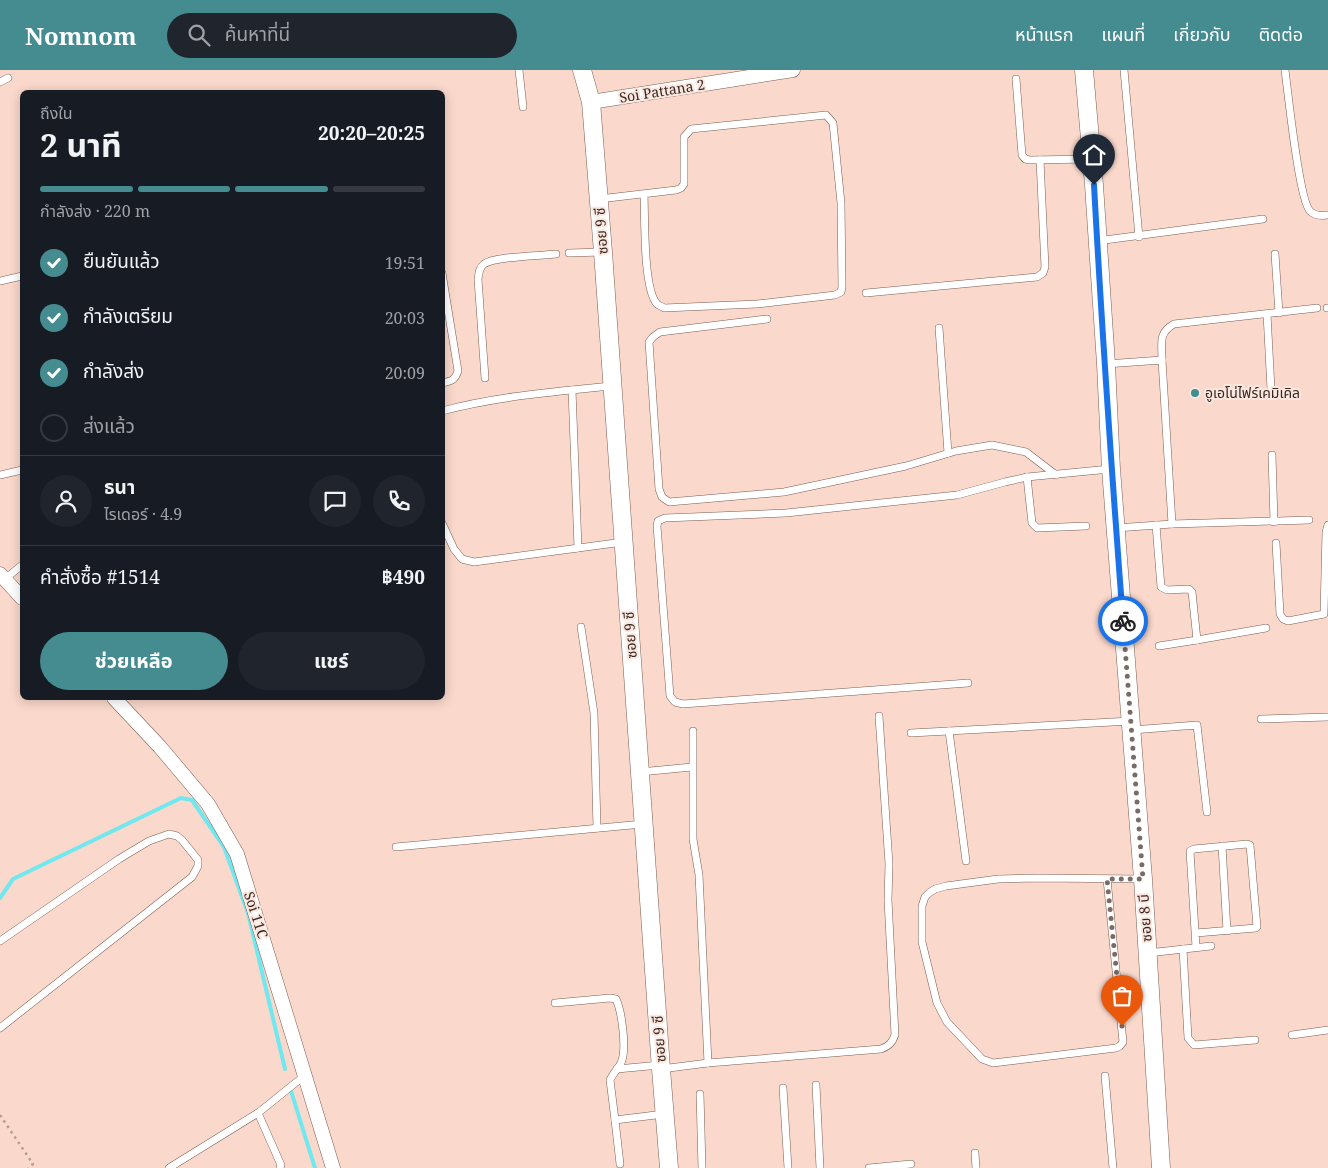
<!DOCTYPE html>
<html lang="th">
<meta charset="utf-8">
<style>
:root{--surface:#171b24;--page:#20242c;--text:#f1f3f6;--muted:#9ea1a6;--line:#363941;--accent:#458c91}
body{margin:0;font-family:"Noto Serif","Noto Sans Thai",serif;background:var(--page);color:var(--text);height:100vh;display:flex;flex-direction:column;font-size:19px;white-space:nowrap}
*{box-sizing:border-box;margin:0}
p{font-size:16px;color:var(--muted)}
.icon{flex:none;width:28px;height:28px;fill:none;stroke:currentColor;stroke-width:2;stroke-linecap:round;stroke-linejoin:round}
.map{position:relative;flex:1;overflow:hidden}
.side{position:absolute;left:20px;top:20px;width:425px;height:610px;display:flex;flex-direction:column;background:var(--surface);border-radius:8px;box-shadow:0 2px 12px #0003}
.side>*{flex:none}
.pin{position:absolute;display:grid;place-items:center;width:42px;height:42px;color:#fff;margin:-51px -21px;border-radius:50% 50% 50% 0;rotate:-45deg;box-shadow:0 0 5px #0007}
.pin .icon{rotate:45deg}
.courier{position:absolute;display:grid;place-items:center;width:50px;height:50px;margin:-25px;border:4px solid #1a73e8;border-radius:50%;background:#fff;color:#222;box-shadow:0 1px 6px #0007}
.head em{font-style:normal;font-weight:700}
.head div{display:flex;flex-direction:column-reverse}
.head{display:flex;align-items:center;justify-content:space-between;height:85px;padding:0 20px}
h1{font-size:32px;font-weight:700;line-height:38px}
.bar{display:grid;grid-template-columns:repeat(4,1fr);gap:8px 5px;align-content:center;height:60px;padding:0 20px}
.bar i{height:6px;border-radius:4px;background:var(--line)}
.bar .on{background:var(--accent)}
.bar p{grid-column:span 4}
.line{display:flex;align-items:center;gap:12px;padding:0 20px;border-top:1px solid var(--line)}
.line div{flex:1}
.round{display:grid;place-items:center;flex:none;width:52px;height:52px;border-radius:26px;background:var(--page)}
ol{padding:0 20px;list-style:none}
li{display:flex;align-items:center;gap:15px;height:55px}
li p{margin-inline-start:auto}
li .icon{padding:5px;border-radius:50%;background:var(--accent);color:#fff;stroke-width:4}
li:last-child{color:var(--muted)}
li i{width:28px;height:28px;border:2px solid var(--line);border-radius:50%}
.button{display:flex;gap:10px;margin-top:auto;padding:10px 20px}
.button a{flex:1;height:58px;border-radius:30px;background:var(--accent);color:#fff;font-size:20px;font-weight:700;line-height:58px;text-align:center}
.button a+a{background:var(--page);color:var(--text)}
header{display:flex;align-items:center;gap:30px;box-sizing:border-box;height:70px;padding:0 25px;background:var(--accent);color:#fff}
header strong{font-size:24px}
nav{display:flex;gap:28px;margin-inline-start:auto;font-size:18px}
.search{width:350px;height:45px;background:var(--page);display:flex;align-items:center;gap:12px;box-sizing:border-box;padding:0 18px;border-radius:28px;color:var(--muted);font-size:19px}
.map>svg:first-child{display:block}
.built{fill:#fad8cb;fill-rule:evenodd}
.lines{fill:none;stroke-linecap:round;stroke-linejoin:round}
.stream{stroke:#70e8ef;stroke-width:4}
.service-casing{stroke:#7b5d52;stroke-width:8}
.minor-casing{stroke:#7b5d52;stroke-width:15}
.tertiary-casing{stroke:#7b5d52;stroke-width:19}
.path{stroke:#b09e97;stroke-width:2.5;stroke-dasharray:2.5 4;stroke-linecap:butt}
.service{stroke:#fff;stroke-width:7}
.minor{stroke:#fff;stroke-width:14}
.tertiary{stroke:#fff;stroke-width:18}
.done{stroke:#7b6b65;stroke-width:5;stroke-dasharray:0 9}
.route{stroke:#1a73e8;stroke-width:6}
.poi-dot{fill:#458c91;stroke:#fce7df;stroke-width:2}
.labels{text-anchor:middle;stroke-width:4;stroke-linejoin:round;paint-order:stroke}
.street-label{font-size:14px;fill:#352823;stroke:#fce7df}
.poi-label{font-size:14px;fill:#352823;stroke:#fce7df;text-anchor:start}
</style>
<header>
<strong>Nomnom</strong>
<div class="search"><svg class="icon" aria-label="search" viewBox="0 0 24 24"><circle cx="10" cy="10" r="6"/><path d="M15 15l6 6"/></svg>ค้นหาที่นี่</div>
<nav><a>หน้าแรก</a><a>แผนที่</a><a>เกี่ยวกับ</a><a>ติดต่อ</a></nav>
</header>
<div class="map">
<svg width="1328" height="1098" viewBox="0 0 1328 1098">
<rect width="100%" height="100%" fill="#fce7df"/>
<path class="built" d="M 0,0 L 1328,0 L 1328,1098 L 0,1098 ZM 22,22 L 442,22 L 442,628 L 22,628 Z"/>
<g class="lines">
<g class="stream">
<path d="M 0,828 L 13,809 L 181,728 L 192,730 L 224,777 L 248,843 L 285,999"/>
<path d="M 291,1021 L 315,1098"/>
</g>
<defs>
<g id="service">
<path d="M 519,0 L 523,37"/>
<path d="M 1124,0 L 1139,167"/>
<path d="M 1285,0 C 1288,22 1299,130 1310,141 C 1315,146 1322,146 1328,145"/>
<path d="M 1016,9 L 1022,85 L 1025,89 L 1030,90 L 1091,89"/>
<path d="M 0,12 L 8,8"/>
<path d="M 599,129 L 676,120 L 681,118 L 684,114 L 684,67 L 691,59 L 826,45 L 833,53 L 841,133 L 842,217 L 841,222 L 835,225 L 757,234 L 664,238 C 663,237 658,235 657,234 C 643,219 645,146 644,124"/>
<path d="M 1097,171 L 1263,149"/>
<path d="M 569,183 L 602,182"/>
<path d="M 1275,184 L 1279,243"/>
<path d="M 442,203 L 458,301 C 455,310 452,311 442,313"/>
<path d="M 0,211 L 22,206"/>
<path d="M 866,223 L 1037,207 L 1043,203 L 1045,197 L 1040,90"/>
<path d="M 1327,238 L 1328,238"/>
<path d="M 1267,244 L 1271,319"/>
<path d="M 767,249 L 660,262 L 653,267 L 649,272 L 659,419 L 662,427 L 669,432 L 784,422 L 906,396 L 956,381 L 992,375 L 1026,382 L 1056,405"/>
<path d="M 939,258 L 948,383"/>
<path d="M 1162,290 C 1162,273 1158,263 1174,254 L 1317,238"/>
<path d="M 1106,294 L 1162,290 L 1172,454 L 1309,450"/>
<path d="M 485,308 L 478,209 C 479,203 479,198 484,194 C 495,186 541,186 556,184"/>
<path d="M 572,320 L 578,478"/>
<path d="M 442,341 C 498,326 554,322 611,316"/>
<path d="M 1272,385 L 1274,452"/>
<path d="M 0,405 L 22,400"/>
<path d="M 1027,407 L 1032,453 L 1037,458 L 1086,456"/>
<path d="M 442,453 L 454,479 L 462,489 L 474,492 L 623,472"/>
<path d="M 1156,455 L 1161,517 L 1167,520 L 1189,519 L 1192,522 L 1197,570 L 1159,576"/>
<path d="M 1116,458 L 1172,454"/>
<path d="M 1276,473 L 1280,544 L 1283,549 L 1288,551 L 1324,544 L 1326,462 L 1328,455"/>
<path d="M 5,509 L 22,495"/>
<path d="M 581,557 L 594,643 L 597,758"/>
<path d="M 1197,570 L 1266,558"/>
<path d="M 968,613 L 683,634 L 675,632 L 670,626 L 657,456 L 658,451 L 665,448 L 786,443 L 957,425 L 1005,412 L 1027,407 L 1110,399"/>
<path d="M 1261,649 L 1328,647"/>
<path d="M 1132,660 L 1197,655 L 1207,742"/>
<path d="M 949,661 L 966,791"/>
<path d="M 911,663 L 1131,651"/>
<path d="M 640,702 L 692,697"/>
<path d="M 1222,776 L 1227,861"/>
<path d="M 396,777 L 643,754"/>
<path d="M 1107,809 L 1123,972 L 1120,976 L 1116,978 L 993,993 L 982,989 L 947,952 L 937,933 L 922,872 L 922,836 L 925,827 L 929,823 L 935,819 L 946,816 L 998,809 L 1039,808 L 1142,809"/>
<path d="M 1196,863 L 1256,858 L 1257,857 L 1250,775 L 1247,774 L 1194,779 L 1190,781 L 1196,877"/>
<path d="M 0,871 L 119,789 L 149,771 L 169,764 L 177,766 L 182,770 L 198,790 L 198,796 L 192,807 L 0,958"/>
<path d="M 1183,879 L 1188,968 L 1194,975 L 1255,970"/>
<path d="M 1148,883 L 1211,876"/>
<path d="M 555,933 L 610,928 L 616,929 C 622,942 627,980 621,993 C 618,999 613,1003 610,1010 L 615,1050"/>
<path d="M 1292,965 L 1328,960"/>
<path d="M 708,993 L 881,979 C 889,976 892,973 895,965 L 888,830 L 889,794 L 879,646"/>
<path d="M 617,999 L 660,995"/>
<path d="M 661,999 L 708,993 L 699,805 L 693,769 L 693,661"/>
<path d="M 1105,1006 L 1113,1098"/>
<path d="M 816,1015 L 820,1098"/>
<path d="M 783,1018 L 788,1098"/>
<path d="M 700,1024 L 702,1098"/>
<path d="M 975,1083 L 976,1098"/>
<path d="M 620,1094 L 615,1050 L 664,1044"/>
<path d="M 169,1098 L 258,1043"/>
<path d="M 280,1098 L 281,1095 L 258,1043 L 304,1006"/>
<path d="M 869,1098 L 911,1094"/>
</g>
<g id="minor">
<path d="M 591,32 L 793,0"/>
<path d="M 0,504 L 22,528"/>
<path d="M 114,628 L 160,677 L 208,734 L 237,784 L 333,1098"/>
</g>
<g id="tertiary">
<path d="M 582,0 L 591,32 L 603,182 L 661,999 L 669,1098"/>
<path d="M 1084,0 L 1094,115 L 1106,294 L 1111,399 L 1143,809 L 1161,1098"/>
</g>
</defs>
<use href="#service" class="service-casing"/>
<use href="#minor" class="minor-casing"/>
<use href="#tertiary" class="tertiary-casing"/>
<path class="path" d="M 0,1045 L 33,1094 L 28,1098"/>
<use href="#service" class="service"/>
<use href="#minor" class="minor"/>
<use href="#tertiary" class="tertiary"/>
</g>
<g class="lines">
<path class="done" d="M 1122,956 L 1107,809 L 1143,809 L 1123,551"/>
<path class="route" d="M 1094,115 C 1102,261 1112,406 1123,551"/>
</g>
<circle class="poi-dot" cx="1195" cy="323" r="5"/>
<g class="labels">
<g class="street-label">
<text transform="translate(662 21) rotate(-9)" y="5">Soi Pattana 2</text>
<text transform="translate(601 161) rotate(-94)" y="5">ซอย 9 ซี</text>
<text transform="translate(630 565) rotate(-94)" y="5">ซอย 9 ซี</text>
<text transform="translate(256 845) rotate(72)" y="5">Soi 11C</text>
<text transform="translate(1145 848) rotate(-94)" y="5">ซอย 8 บี</text>
<text transform="translate(659 969) rotate(-94)" y="5">ซอย 9 ซี</text>
</g>
<g class="poi-label">
<text x="1205" y="328">อูเอโน่ไฟร์เคมิเคิล</text>
</g>
</g>
</svg>
<div class="pin" style="left:1122px;top:956px;background:#ea580c"><svg class="icon" aria-label="bag" viewBox="0 0 24 24"><path d="M5 8h14l-1 12H6zM9 8a3 3 0 0 1 6 0"/></svg></div>
<div class="pin" style="left:1094px;top:115px;background:#1f2937"><svg class="icon" aria-label="home" viewBox="0 0 24 24"><path d="M3 11l9-7 9 7M6 9v11h12V9"/></svg></div>
<div class="courier" style="left:1123px;top:551px"><svg class="icon" aria-label="bike" viewBox="0 0 24 24"><circle cx="6" cy="16" r="4"/><circle cx="18" cy="16" r="4"/><path d="M6 16l4-8h5l3 8M10 8l3 8H6M13 5h3"/></svg></div>
<section class="side">
<div class="head"><div><h1>2 นาที</h1><p>ถึงใน</p></div><em>20:20–20:25</em></div>
<div class="bar"><i class="on"></i><i class="on"></i><i class="on"></i><i></i><p>กำลังส่ง · 220 m</p></div>
<ol>
<li><svg class="icon" aria-label="check" viewBox="0 0 24 24"><path d="M5 12l5 5 9-10"/></svg>ยืนยันแล้ว<p>19:51</p></li>
<li><svg class="icon" aria-label="check" viewBox="0 0 24 24"><path d="M5 12l5 5 9-10"/></svg>กำลังเตรียม<p>20:03</p></li>
<li><svg class="icon" aria-label="check" viewBox="0 0 24 24"><path d="M5 12l5 5 9-10"/></svg>กำลังส่ง<p>20:09</p></li>
<li><i></i>ส่งแล้ว</li>
</ol>
<div class="line" style="height:90px"><a class="round"><svg class="icon" aria-label="person" viewBox="0 0 24 24"><circle cx="12" cy="8" r="4"/><path d="M4 21q1-7 8-7t8 7"/></svg></a><div><b>ธนา</b><p>ไรเดอร์ · 4.9</p></div><a class="round"><svg class="icon" aria-label="chat" viewBox="0 0 24 24"><path d="M4 5h16v11H9l-5 4z"/></svg></a><a class="round"><svg class="icon" aria-label="phone" viewBox="0 0 24 24"><path d="M5 4h4l2 5-3 2q2 4 5 5l2-3 5 2v4C11 20 4 13 5 4z"/></svg></a></div>
<div class="line" style="height:65px"><div>คำสั่งซื้อ #1514</div><b>฿490</b></div>
<div class="button"><a>ช่วยเหลือ</a><a>แชร์</a></div>
</section>
</div>
